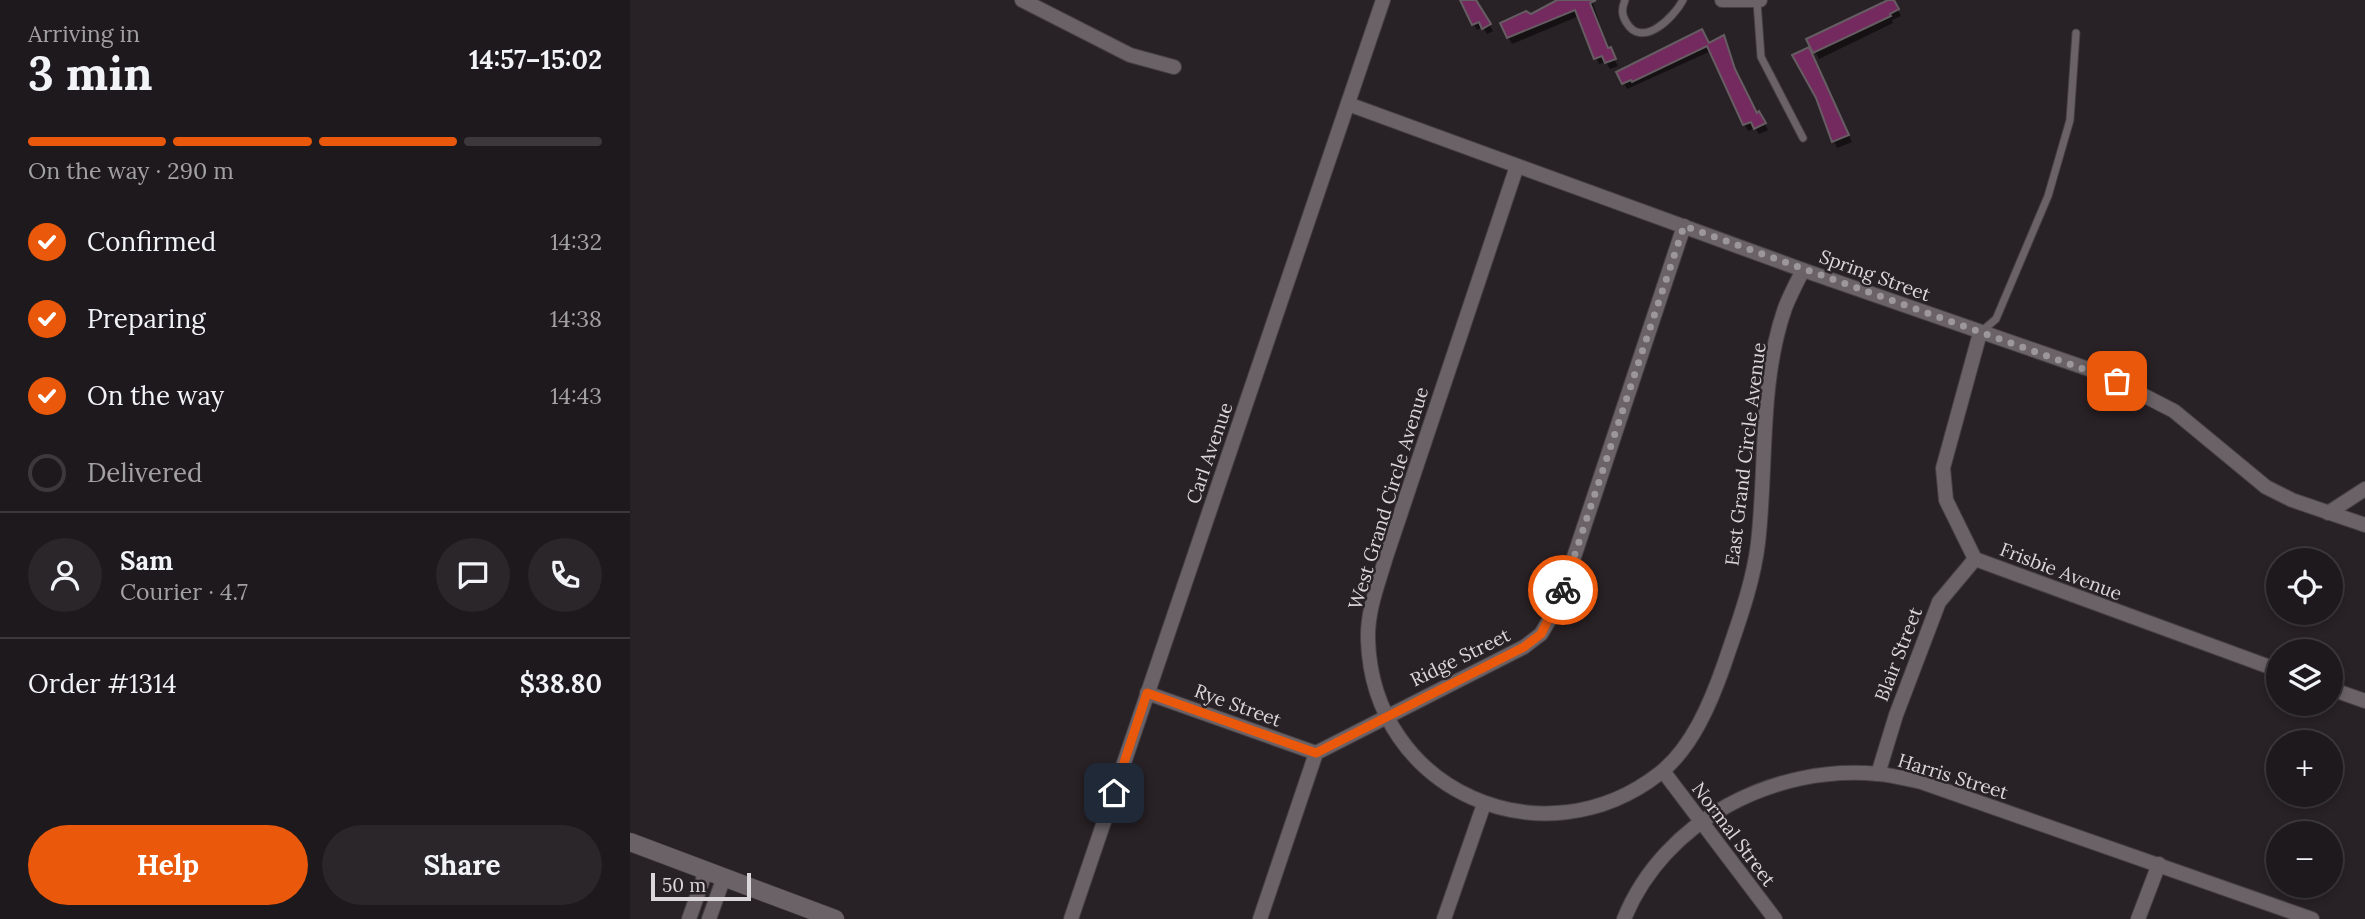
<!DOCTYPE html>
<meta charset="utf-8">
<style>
:root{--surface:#1e191c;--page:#2b2629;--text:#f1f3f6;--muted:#a1a0a3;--line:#3c383b;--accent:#ea580c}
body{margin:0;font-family:Lora,serif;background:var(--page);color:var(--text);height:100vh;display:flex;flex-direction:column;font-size:26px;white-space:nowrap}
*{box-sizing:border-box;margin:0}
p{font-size:23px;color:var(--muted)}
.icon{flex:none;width:38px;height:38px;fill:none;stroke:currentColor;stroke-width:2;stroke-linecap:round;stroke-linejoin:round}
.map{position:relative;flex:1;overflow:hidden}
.drawer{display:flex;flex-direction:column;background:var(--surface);width:630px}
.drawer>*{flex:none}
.controls{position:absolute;left:1636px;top:548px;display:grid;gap:14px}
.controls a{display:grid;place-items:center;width:77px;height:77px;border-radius:50%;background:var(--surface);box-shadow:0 4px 10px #0003,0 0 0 2px var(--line);font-size:35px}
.scale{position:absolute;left:21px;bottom:18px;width:100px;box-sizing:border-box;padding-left:7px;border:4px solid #dbd6d9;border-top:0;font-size:19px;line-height:24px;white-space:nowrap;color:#dbd6d9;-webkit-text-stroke:5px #282125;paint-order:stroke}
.pin{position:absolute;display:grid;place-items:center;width:60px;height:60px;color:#fff;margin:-30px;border-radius:14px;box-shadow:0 4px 10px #0006}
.courier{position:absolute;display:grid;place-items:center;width:70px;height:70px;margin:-35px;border:5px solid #ea580c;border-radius:50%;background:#fff;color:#222;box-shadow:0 2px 9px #0007}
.overview em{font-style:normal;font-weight:700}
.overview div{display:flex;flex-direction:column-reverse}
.overview{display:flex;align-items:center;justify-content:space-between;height:119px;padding:0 28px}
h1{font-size:46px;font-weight:700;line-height:52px}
.bar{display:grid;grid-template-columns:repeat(4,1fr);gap:10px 7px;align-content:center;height:84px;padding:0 28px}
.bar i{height:9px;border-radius:5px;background:var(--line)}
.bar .active{background:var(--accent)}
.bar p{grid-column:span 4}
.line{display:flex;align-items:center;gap:18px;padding:0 28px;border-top:2px solid var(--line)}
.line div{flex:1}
.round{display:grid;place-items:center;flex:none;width:74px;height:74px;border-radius:37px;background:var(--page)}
ol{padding:0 28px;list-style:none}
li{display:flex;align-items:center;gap:21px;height:77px}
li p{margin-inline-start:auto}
li .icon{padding:7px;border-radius:50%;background:var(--accent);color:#fff;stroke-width:4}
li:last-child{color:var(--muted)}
li i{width:38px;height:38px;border:4px solid var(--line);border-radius:50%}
.button{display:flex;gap:14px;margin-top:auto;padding:14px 28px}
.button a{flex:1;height:80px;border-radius:42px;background:var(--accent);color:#fff;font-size:28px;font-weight:700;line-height:80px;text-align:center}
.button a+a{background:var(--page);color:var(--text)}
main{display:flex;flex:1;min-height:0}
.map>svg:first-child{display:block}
.shadow{fill:#0007}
.building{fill:#742a5f;stroke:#655d62;stroke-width:2}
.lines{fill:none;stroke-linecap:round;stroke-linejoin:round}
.service-casing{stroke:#453f43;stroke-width:9}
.minor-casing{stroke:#453f43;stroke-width:16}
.tertiary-casing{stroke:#453f43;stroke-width:19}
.service{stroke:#6a6267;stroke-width:7}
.minor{stroke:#6a6267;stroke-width:14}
.tertiary{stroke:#6a6267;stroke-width:18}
.done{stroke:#9c979a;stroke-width:7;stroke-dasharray:0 12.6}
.route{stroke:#ea580c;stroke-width:9}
.labels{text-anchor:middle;stroke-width:5;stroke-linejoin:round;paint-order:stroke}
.street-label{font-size:19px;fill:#dbd6d9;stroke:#282125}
</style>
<main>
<section class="drawer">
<div class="overview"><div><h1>3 min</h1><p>Arriving in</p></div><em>14:57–15:02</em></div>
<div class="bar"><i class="active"></i><i class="active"></i><i class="active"></i><i></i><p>On the way · 290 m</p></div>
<ol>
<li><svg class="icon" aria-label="check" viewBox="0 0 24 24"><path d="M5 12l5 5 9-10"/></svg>Confirmed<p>14:32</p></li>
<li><svg class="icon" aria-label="check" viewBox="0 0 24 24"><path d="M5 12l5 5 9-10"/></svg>Preparing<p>14:38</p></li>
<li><svg class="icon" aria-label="check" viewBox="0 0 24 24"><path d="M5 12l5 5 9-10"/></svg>On the way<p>14:43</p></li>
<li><i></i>Delivered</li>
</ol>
<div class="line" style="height:126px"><a class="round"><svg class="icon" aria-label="person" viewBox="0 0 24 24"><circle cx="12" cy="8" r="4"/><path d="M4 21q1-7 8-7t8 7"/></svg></a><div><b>Sam</b><p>Courier · 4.7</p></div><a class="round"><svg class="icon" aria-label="chat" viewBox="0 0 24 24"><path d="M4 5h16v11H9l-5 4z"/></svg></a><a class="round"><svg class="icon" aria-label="phone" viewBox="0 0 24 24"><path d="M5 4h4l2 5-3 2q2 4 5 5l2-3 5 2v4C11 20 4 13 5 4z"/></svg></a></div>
<div class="line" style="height:91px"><div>Order #1314</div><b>$38.80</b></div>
<div class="button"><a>Help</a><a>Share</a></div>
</section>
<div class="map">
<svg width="1735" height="919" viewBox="0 0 1735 919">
<rect width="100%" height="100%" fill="#282125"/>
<g class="shadow">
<path d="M 832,0 L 845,0 L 863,31 L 857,34 L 853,27 L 847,30 Z"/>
<path d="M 932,0 L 962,0 L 977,47 L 988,66 L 980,69 L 976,62 L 969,64 L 949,16 L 882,44 L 878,37 L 901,15 Z"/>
<path d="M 1262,0 L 1271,16 L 1262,20 L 1263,23 L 1189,59 L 1179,39 Z"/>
<path d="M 1094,38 L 1108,77 L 1138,130 L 1129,134 L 1125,128 L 1118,131 L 1115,125 L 1081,51 L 997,89 L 989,73 Z"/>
<path d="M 1182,56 L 1222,142 L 1207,148 L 1187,98 Z"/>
</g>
<g class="building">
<path d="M 830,0 L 846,0 L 861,24 L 852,29 L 849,22 L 842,25 Z"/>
<path d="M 927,0 L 966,0 L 960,3 L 978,48 L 981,47 L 986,59 L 975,63 L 972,56 L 964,59 L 945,10 L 877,38 L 870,23 L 896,11 L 901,14 Z"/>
<path d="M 1258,0 L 1264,0 L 1269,9 L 1260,14 L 1261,16 L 1183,53 L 1176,39 Z"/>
<path d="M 1072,29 L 1079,43 L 1094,35 L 1105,69 L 1127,113 L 1129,111 L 1136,123 L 1124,129 L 1121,122 L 1113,125 L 1077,46 L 1002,82 L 1001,80 L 992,84 L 986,72 Z"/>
<path d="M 1179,47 L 1219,135 L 1202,142 L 1186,98 L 1162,55 Z"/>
</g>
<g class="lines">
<defs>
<g id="service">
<path d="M 995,0 C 992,8 991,14 996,22 C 1012,50 1044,17 1053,0"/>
<path d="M 1127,2 L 1131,57 L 1173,138"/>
<path d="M 1352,331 L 1366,319 L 1418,196 L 1440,120 L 1446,33"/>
</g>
<g id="minor">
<path d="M 392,0 L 500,55 L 544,67"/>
<path d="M 1092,0 L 1130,0"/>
<path d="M 718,104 L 1173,270 L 1470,373 L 1544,411 L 1636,487 L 1662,500 L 1735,525"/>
<path d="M 887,166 L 756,557 C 748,584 737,611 738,640 C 743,791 913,865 1030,773 C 1062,748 1081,702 1094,665 C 1107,626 1123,585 1128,543 C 1137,466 1129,382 1155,308 C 1160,295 1167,282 1173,270"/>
<path d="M 1350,333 L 1313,468 L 1316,500 L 1345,559 L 1648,670"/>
<path d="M 1698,513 L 1735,489"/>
<path d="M 1701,689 L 1735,701"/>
<path d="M 517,693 L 686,753"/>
<path d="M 1033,771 L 1145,919"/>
<path d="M 1248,774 L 1266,715 L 1309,602 L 1345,559"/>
<path d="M 59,919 L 76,871"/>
<path d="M 79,919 L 94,877"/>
<path d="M 441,919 L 753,0"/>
<path d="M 630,919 L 686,753 L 894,647 L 911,634 L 928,605 L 1054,226"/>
<path d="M 814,919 L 854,804"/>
<path d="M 994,919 C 1034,820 1145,764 1248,774 C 1263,775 1277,779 1291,782 L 1682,919"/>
<path d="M 1508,919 L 1529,864"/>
</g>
<path id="tertiary" d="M 0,842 L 205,919"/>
</defs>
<use href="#service" class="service-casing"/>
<use href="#minor" class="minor-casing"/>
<use href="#tertiary" class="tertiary-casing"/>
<use href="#service" class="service"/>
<use href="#minor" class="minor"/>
<use href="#tertiary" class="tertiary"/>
</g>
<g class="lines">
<path class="done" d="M 933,590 L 1054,226 L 1487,381"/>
<path class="route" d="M 484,793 L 517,693 L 686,753 L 894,647 L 911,634 L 933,590"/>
</g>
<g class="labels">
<g class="street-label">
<text transform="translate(1245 275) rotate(20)" y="7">Spring Street</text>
<text transform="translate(579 453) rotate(-71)" y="7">Carl Avenue</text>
<text transform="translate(1115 454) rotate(-83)" y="7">East Grand Circle Avenue</text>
<text transform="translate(758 498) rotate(-73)" y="7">West Grand Circle Avenue</text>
<text transform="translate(1431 571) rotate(21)" y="7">Frisbie Avenue</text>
<text transform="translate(1268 654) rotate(-69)" y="7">Blair Street</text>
<text transform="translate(830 657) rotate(-26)" y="7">Ridge Street</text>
<text transform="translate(608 705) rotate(20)" y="7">Rye Street</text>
<text transform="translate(1323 776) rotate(17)" y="7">Harris Street</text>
<text transform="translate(1104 834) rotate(53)" y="7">Normal Street</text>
</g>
</g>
</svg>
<div class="controls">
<a><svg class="icon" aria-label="locate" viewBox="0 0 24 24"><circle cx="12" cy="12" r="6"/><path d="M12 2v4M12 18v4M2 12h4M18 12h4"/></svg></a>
<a><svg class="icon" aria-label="layers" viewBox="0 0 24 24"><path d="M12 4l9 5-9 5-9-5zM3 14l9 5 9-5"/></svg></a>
<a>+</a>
<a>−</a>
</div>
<div class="scale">50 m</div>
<div class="pin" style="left:1487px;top:381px;background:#ea580c"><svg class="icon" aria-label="bag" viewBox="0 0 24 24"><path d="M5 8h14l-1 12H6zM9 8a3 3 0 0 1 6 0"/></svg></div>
<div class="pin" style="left:484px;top:793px;background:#1f2937"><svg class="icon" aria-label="home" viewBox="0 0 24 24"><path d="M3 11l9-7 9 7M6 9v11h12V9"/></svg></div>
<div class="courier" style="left:933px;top:590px"><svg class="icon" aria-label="bike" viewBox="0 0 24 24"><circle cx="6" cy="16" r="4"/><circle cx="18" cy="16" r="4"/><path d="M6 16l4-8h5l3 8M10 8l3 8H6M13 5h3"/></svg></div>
</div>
</main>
